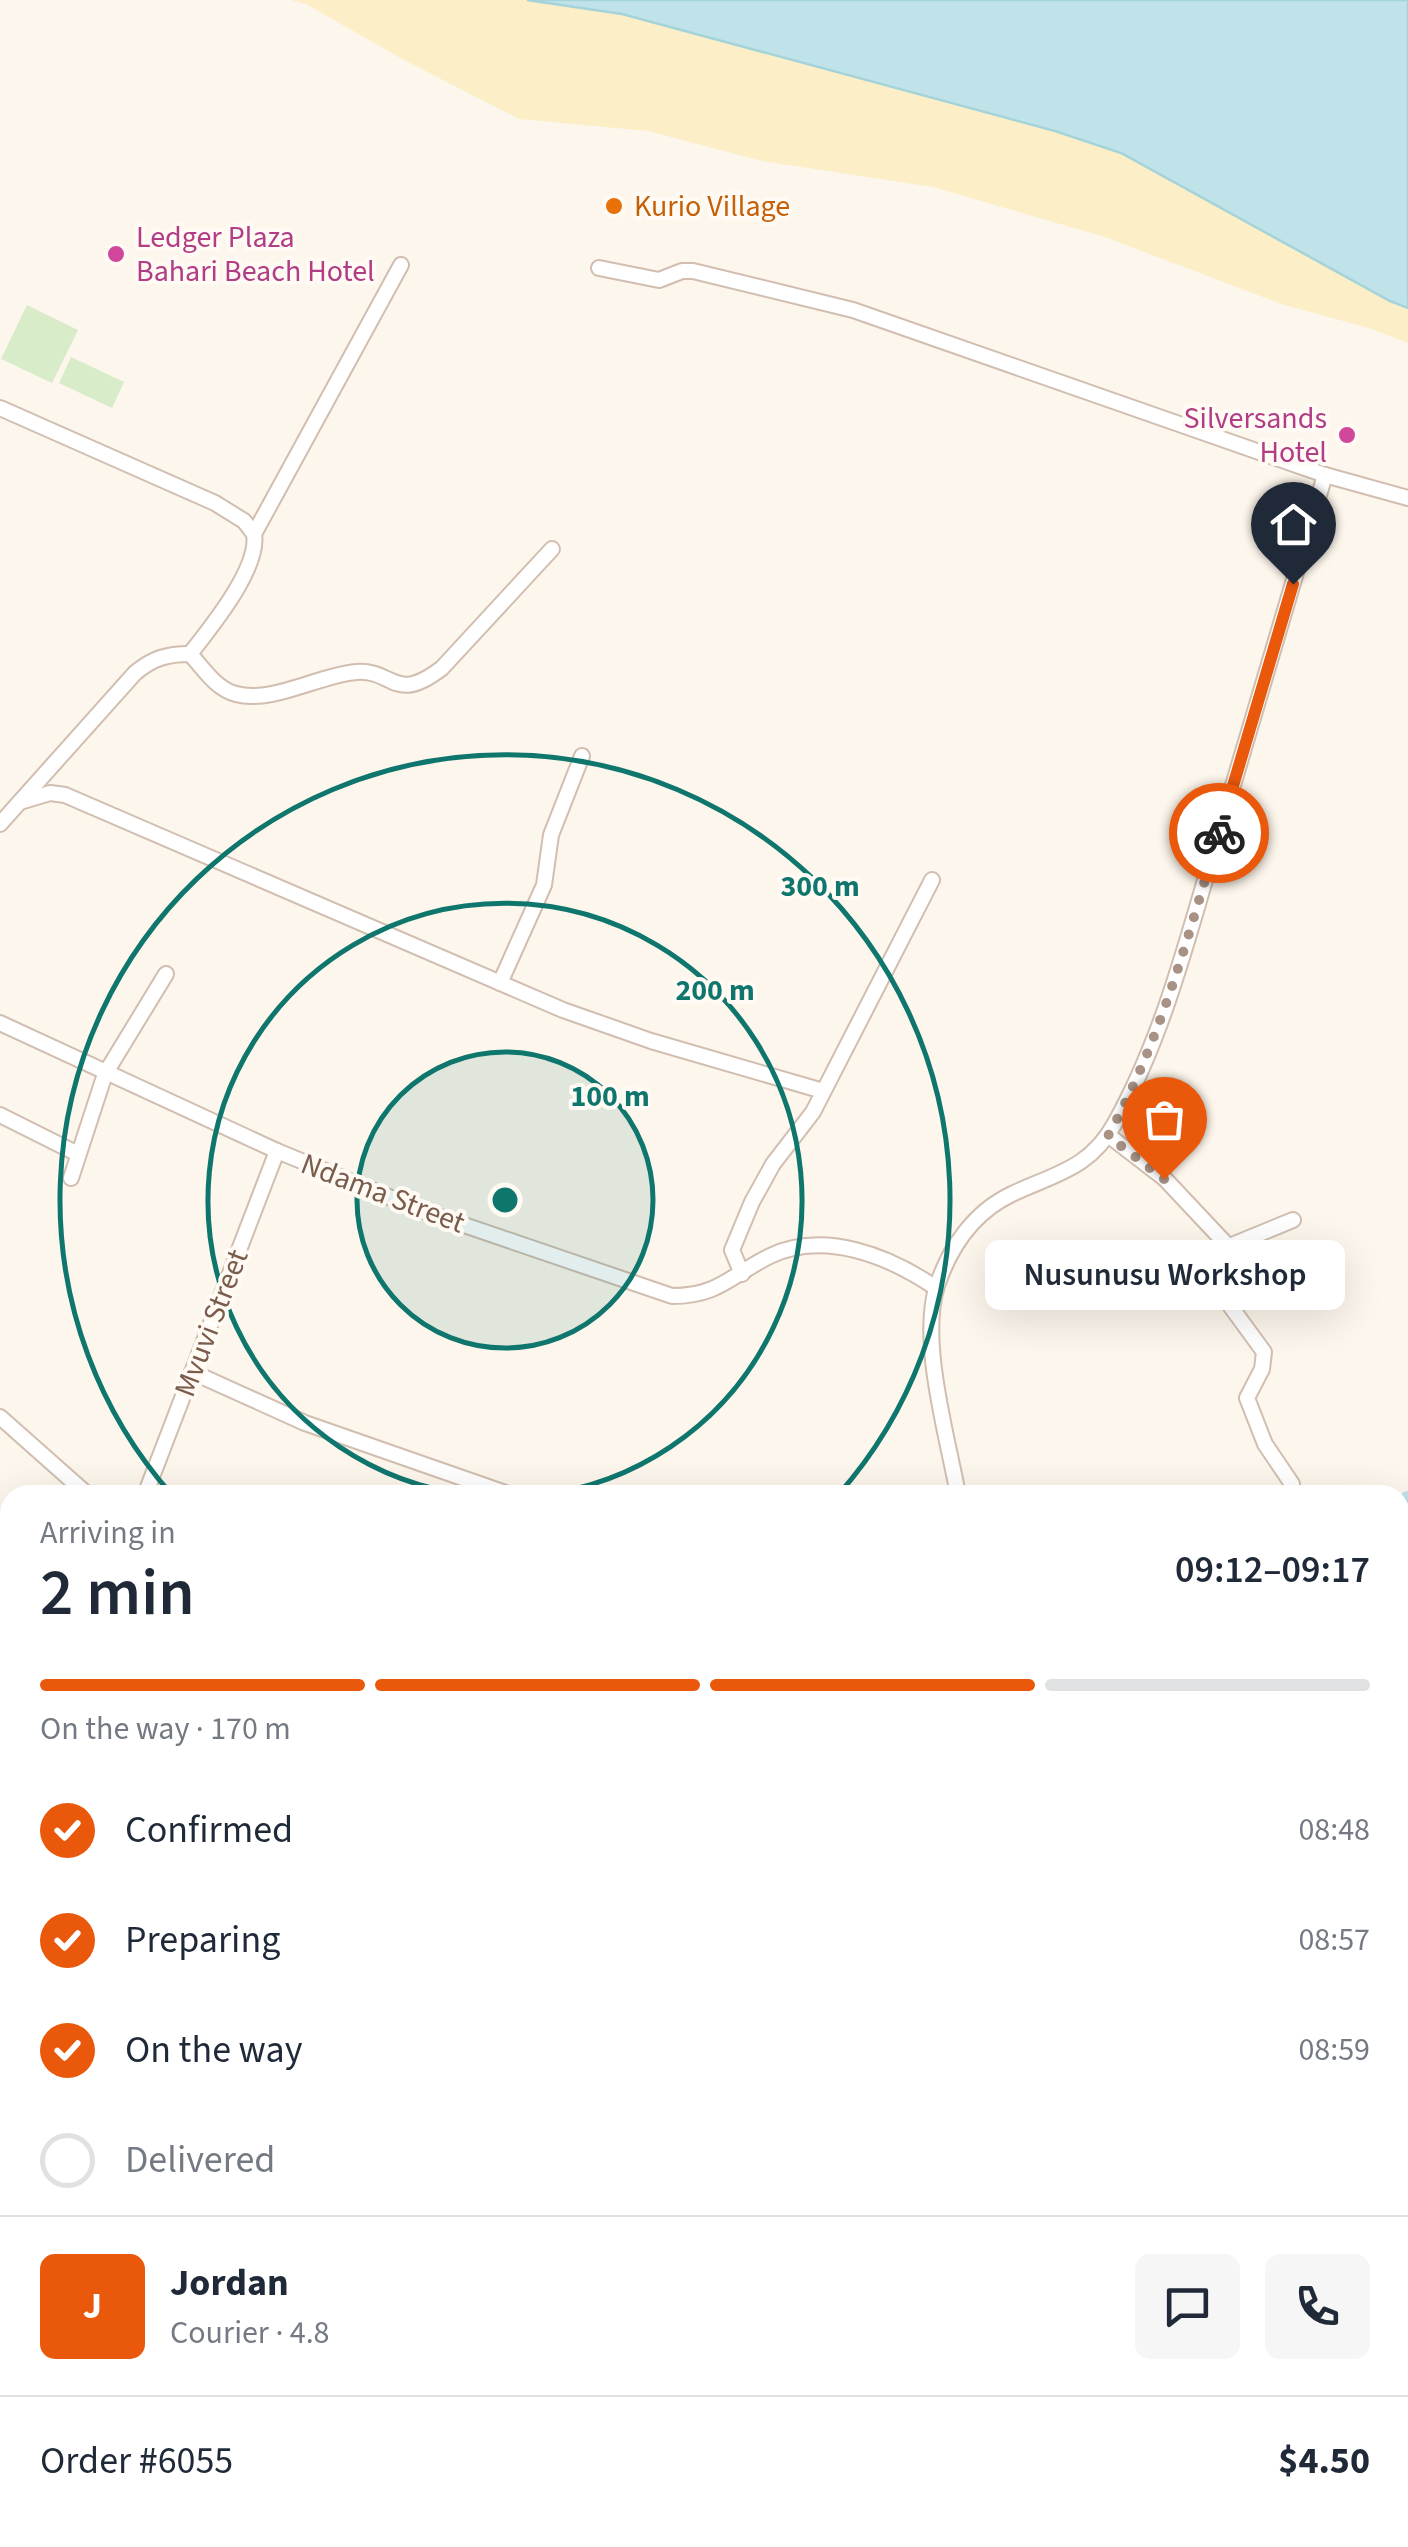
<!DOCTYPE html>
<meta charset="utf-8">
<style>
:root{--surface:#fff;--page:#f6f6f7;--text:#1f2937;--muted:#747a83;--line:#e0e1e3;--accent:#ea580c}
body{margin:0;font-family:"Source Sans 3",sans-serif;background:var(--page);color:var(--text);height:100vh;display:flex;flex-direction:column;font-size:38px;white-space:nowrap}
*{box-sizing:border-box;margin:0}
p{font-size:32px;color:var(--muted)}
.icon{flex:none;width:55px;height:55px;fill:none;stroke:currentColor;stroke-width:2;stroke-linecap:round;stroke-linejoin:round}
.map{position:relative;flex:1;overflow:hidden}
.side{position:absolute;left:0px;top:1485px;width:1410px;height:1062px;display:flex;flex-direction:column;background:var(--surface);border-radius:30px 30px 0 0;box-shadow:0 10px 40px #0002}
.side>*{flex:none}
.pin{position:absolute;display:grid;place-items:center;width:85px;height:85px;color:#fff;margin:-102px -42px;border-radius:50% 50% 50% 0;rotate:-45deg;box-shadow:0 0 10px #0007}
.pin .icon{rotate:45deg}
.courier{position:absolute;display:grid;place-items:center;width:100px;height:100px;margin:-50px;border:8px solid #ea580c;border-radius:50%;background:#fff;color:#222;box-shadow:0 2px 12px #0007}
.bubble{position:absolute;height:70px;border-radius:15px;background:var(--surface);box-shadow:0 10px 40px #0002;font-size:32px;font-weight:600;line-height:70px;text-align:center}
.summary em{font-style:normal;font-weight:600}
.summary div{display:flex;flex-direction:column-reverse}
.summary{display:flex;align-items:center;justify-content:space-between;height:170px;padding:0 40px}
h1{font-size:65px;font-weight:600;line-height:75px}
.bar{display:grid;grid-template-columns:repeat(4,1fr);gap:15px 10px;align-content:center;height:120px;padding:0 40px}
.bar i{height:12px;border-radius:8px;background:var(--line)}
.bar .active{background:var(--accent)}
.bar p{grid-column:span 4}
.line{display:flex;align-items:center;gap:25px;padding:0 40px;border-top:2px solid var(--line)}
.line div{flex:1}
.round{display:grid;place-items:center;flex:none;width:105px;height:105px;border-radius:15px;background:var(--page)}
ol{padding:0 40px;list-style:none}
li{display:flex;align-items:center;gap:30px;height:110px}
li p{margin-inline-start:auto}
li .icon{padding:10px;border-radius:50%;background:var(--accent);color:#fff;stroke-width:4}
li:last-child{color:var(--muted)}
li i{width:55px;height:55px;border:5px solid var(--line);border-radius:50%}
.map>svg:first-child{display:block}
.education{fill:#f3e8fa}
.green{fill:#d8ecc9}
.sand{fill:#fcefc7}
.water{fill:#bfe3e8;stroke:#a5d3da;stroke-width:2.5}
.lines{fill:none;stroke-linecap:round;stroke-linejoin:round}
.river{stroke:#bfe3e8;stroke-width:18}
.minor-casing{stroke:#d1beb0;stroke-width:18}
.minor{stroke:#fff;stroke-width:14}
.done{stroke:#a89285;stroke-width:10;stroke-dasharray:0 18}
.route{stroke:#ea580c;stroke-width:12}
.ring{fill:none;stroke:#0f766e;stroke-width:5}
.food-dot{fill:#e8710a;stroke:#fffaf3;stroke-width:4}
.hotel-dot{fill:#d1479c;stroke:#fffaf3;stroke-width:4}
.labels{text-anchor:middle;stroke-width:8;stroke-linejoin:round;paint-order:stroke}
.food-label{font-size:30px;fill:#c56008;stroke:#fffaf3;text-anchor:start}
.hotel-label{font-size:30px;fill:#b23c85;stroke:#fffaf3;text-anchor:start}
.street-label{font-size:30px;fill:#7a5c4d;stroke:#fffaf3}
.centre{fill:#0f766e;stroke:#fffaf3;stroke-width:5}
.ring-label{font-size:30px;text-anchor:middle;font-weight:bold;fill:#0f766e;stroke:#fffaf3;stroke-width:8;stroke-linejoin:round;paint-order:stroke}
</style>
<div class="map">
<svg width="1408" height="2547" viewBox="0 0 1408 2547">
<rect width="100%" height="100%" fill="#fdf6ec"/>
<path class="education" d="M 1400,2188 L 1408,2197 L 1408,2547 L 1070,2547 L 1073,2538 L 1400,2538 Z"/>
<g class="green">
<path d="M 27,305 L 78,330 L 52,383 L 1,359 Z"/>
<path d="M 71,357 L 124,382 L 112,408 L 59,383 Z"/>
</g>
<path class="sand" d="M 291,0 L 527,0 L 622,14 L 1055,131 L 1121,153 L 1390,301 L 1408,308 L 1408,343 L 1369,328 L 1284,305 L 1105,237 L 933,187 L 762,161 L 648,131 L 519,119 L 404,60 L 306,4 Z"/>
<path class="water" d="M 527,0 L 1408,0 L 1408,308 L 1390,301 L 1121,153 L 1055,131 L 622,14 Z"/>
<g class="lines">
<g class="river">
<path d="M 1400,1511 L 1408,1500"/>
<path d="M 1067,2547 L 1072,2538"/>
</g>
<defs>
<g id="minor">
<path d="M 599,268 L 659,280 L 682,271 L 693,271 L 853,310 L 1325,475 L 1408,498"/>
<path d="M 0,408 L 215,503 L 244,521 L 254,534"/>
<path d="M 190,654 C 210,628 260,568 254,534 L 401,265"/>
<path d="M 20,802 L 50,793 L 65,795 L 563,1010 L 651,1041 L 823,1091"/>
<path d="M 0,824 L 135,673 C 153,658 167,654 190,654 C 204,669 216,689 236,694 C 271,704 320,675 356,672 C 394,669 394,705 442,668 L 552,549"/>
<path d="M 500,983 L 544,885 L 551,835 L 582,756"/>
<path d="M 0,1023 L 277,1151 L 423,1211 L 672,1296 C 719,1296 731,1275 770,1256 C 825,1230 889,1256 936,1288"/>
<path d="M 0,1115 L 78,1154"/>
<path d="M 1108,1135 L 1165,1179 L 1228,1246"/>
<path d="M 71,1178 L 105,1074 L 166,974"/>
<path d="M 742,1274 L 732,1250 L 752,1202 L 773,1164 L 813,1112 L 932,880"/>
<path d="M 192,1372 L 305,1423 L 511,1495"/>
<path d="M 0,1417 L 88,1495"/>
<path d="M 1292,1484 L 1265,1444 L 1247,1398 L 1262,1369 L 1264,1352 L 1207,1274 L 1207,1262 L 1215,1252 L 1293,1220"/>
<path d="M 145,1495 L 277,1151"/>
<path d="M 958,1495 C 948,1438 919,1341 937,1286 C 950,1247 974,1212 1012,1194 C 1054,1174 1090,1169 1115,1123 C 1163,1037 1187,940 1215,846 C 1252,722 1288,599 1325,475"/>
<path d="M 0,1624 L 10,1613"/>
<path d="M 0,1707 L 10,1696"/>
<path d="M 0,1769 L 10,1780"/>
<path d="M 0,1893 L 10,1901"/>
<path d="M 0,1986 L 10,1995"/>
<path d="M 1400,2124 L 1408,2119"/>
<path d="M 0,2167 L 10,2156"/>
<path d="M 1400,2188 L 1408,2197"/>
<path d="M 0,2379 L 10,2369"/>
<path d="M 0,2452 L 10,2462"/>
<path d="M 0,2521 L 10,2511"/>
<path d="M 87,2538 L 96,2547"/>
<path d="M 320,2538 L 329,2547"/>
<path d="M 807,2538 L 816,2547"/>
<path d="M 203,2547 L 212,2538"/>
<path d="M 366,2547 L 374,2538"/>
<path d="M 740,2547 L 748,2538"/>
</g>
</defs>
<use href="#minor" class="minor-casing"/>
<use href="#minor" class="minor"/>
</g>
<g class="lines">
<path class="done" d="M 1164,1179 L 1108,1136 C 1161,1040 1188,936 1219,833"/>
<path class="route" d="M 1219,833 L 1293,584"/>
</g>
<circle cx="505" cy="1200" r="148" fill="#0f766e" fill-opacity=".12"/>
<g class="ring">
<circle cx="505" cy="1200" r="148"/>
<path d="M469 1495A297 297 0 1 1 541 1495"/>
<path d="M172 1495A445 445 0 1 1 838 1495"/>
</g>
<circle class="food-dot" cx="614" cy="206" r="10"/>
<g class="hotel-dot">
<circle cx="116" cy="254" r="10"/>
<circle cx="1347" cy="435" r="10"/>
</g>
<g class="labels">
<g class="food-label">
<text x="634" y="216">Kurio Village</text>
</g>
<g class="hotel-label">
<text x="136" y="247">Ledger Plaza<tspan x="136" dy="34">Bahari Beach Hotel</tspan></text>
<text x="1327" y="428" text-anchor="end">Silversands<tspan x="1327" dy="34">Hotel</tspan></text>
</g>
<g class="street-label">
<text transform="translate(383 1193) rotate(21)" y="10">Ndama Street</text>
<text transform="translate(211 1323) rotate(-69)" y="10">Mvuvi Street</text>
</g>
</g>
<circle cx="505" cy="1200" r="15" class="centre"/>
<g class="ring-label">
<text x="820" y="896">300 m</text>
<text x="715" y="1000">200 m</text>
<text x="610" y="1106">100 m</text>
</g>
</svg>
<div class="pin" style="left:1164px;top:1179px;background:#ea580c"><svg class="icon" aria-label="bag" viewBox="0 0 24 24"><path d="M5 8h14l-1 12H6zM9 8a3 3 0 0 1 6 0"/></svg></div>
<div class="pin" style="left:1293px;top:584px;background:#1f2937"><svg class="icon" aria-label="home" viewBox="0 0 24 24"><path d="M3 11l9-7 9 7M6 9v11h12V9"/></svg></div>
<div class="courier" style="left:1219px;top:833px"><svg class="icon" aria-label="bike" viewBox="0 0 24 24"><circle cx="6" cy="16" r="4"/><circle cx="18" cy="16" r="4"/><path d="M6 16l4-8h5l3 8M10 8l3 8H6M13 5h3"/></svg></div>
<div class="bubble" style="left:985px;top:1240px;width:360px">Nusunusu Workshop</div>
<section class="side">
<div class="summary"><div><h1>2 min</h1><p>Arriving in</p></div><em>09:12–09:17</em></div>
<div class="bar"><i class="active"></i><i class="active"></i><i class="active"></i><i></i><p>On the way · 170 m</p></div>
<ol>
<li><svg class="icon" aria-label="check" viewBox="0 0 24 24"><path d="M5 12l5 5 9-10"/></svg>Confirmed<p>08:48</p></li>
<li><svg class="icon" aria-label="check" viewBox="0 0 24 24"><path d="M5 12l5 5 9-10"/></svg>Preparing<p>08:57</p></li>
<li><svg class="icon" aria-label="check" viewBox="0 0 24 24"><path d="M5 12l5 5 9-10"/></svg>On the way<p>08:59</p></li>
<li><i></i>Delivered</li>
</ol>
<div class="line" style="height:180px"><b class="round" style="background:var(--accent);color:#fff">J</b><div><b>Jordan</b><p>Courier · 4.8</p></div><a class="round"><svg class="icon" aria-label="chat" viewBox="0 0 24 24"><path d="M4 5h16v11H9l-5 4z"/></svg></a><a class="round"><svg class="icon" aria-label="phone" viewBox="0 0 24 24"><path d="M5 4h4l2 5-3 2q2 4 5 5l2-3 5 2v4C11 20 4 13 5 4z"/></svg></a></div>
<div class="line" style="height:130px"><div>Order #6055</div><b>$4.50</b></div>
</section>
</div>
